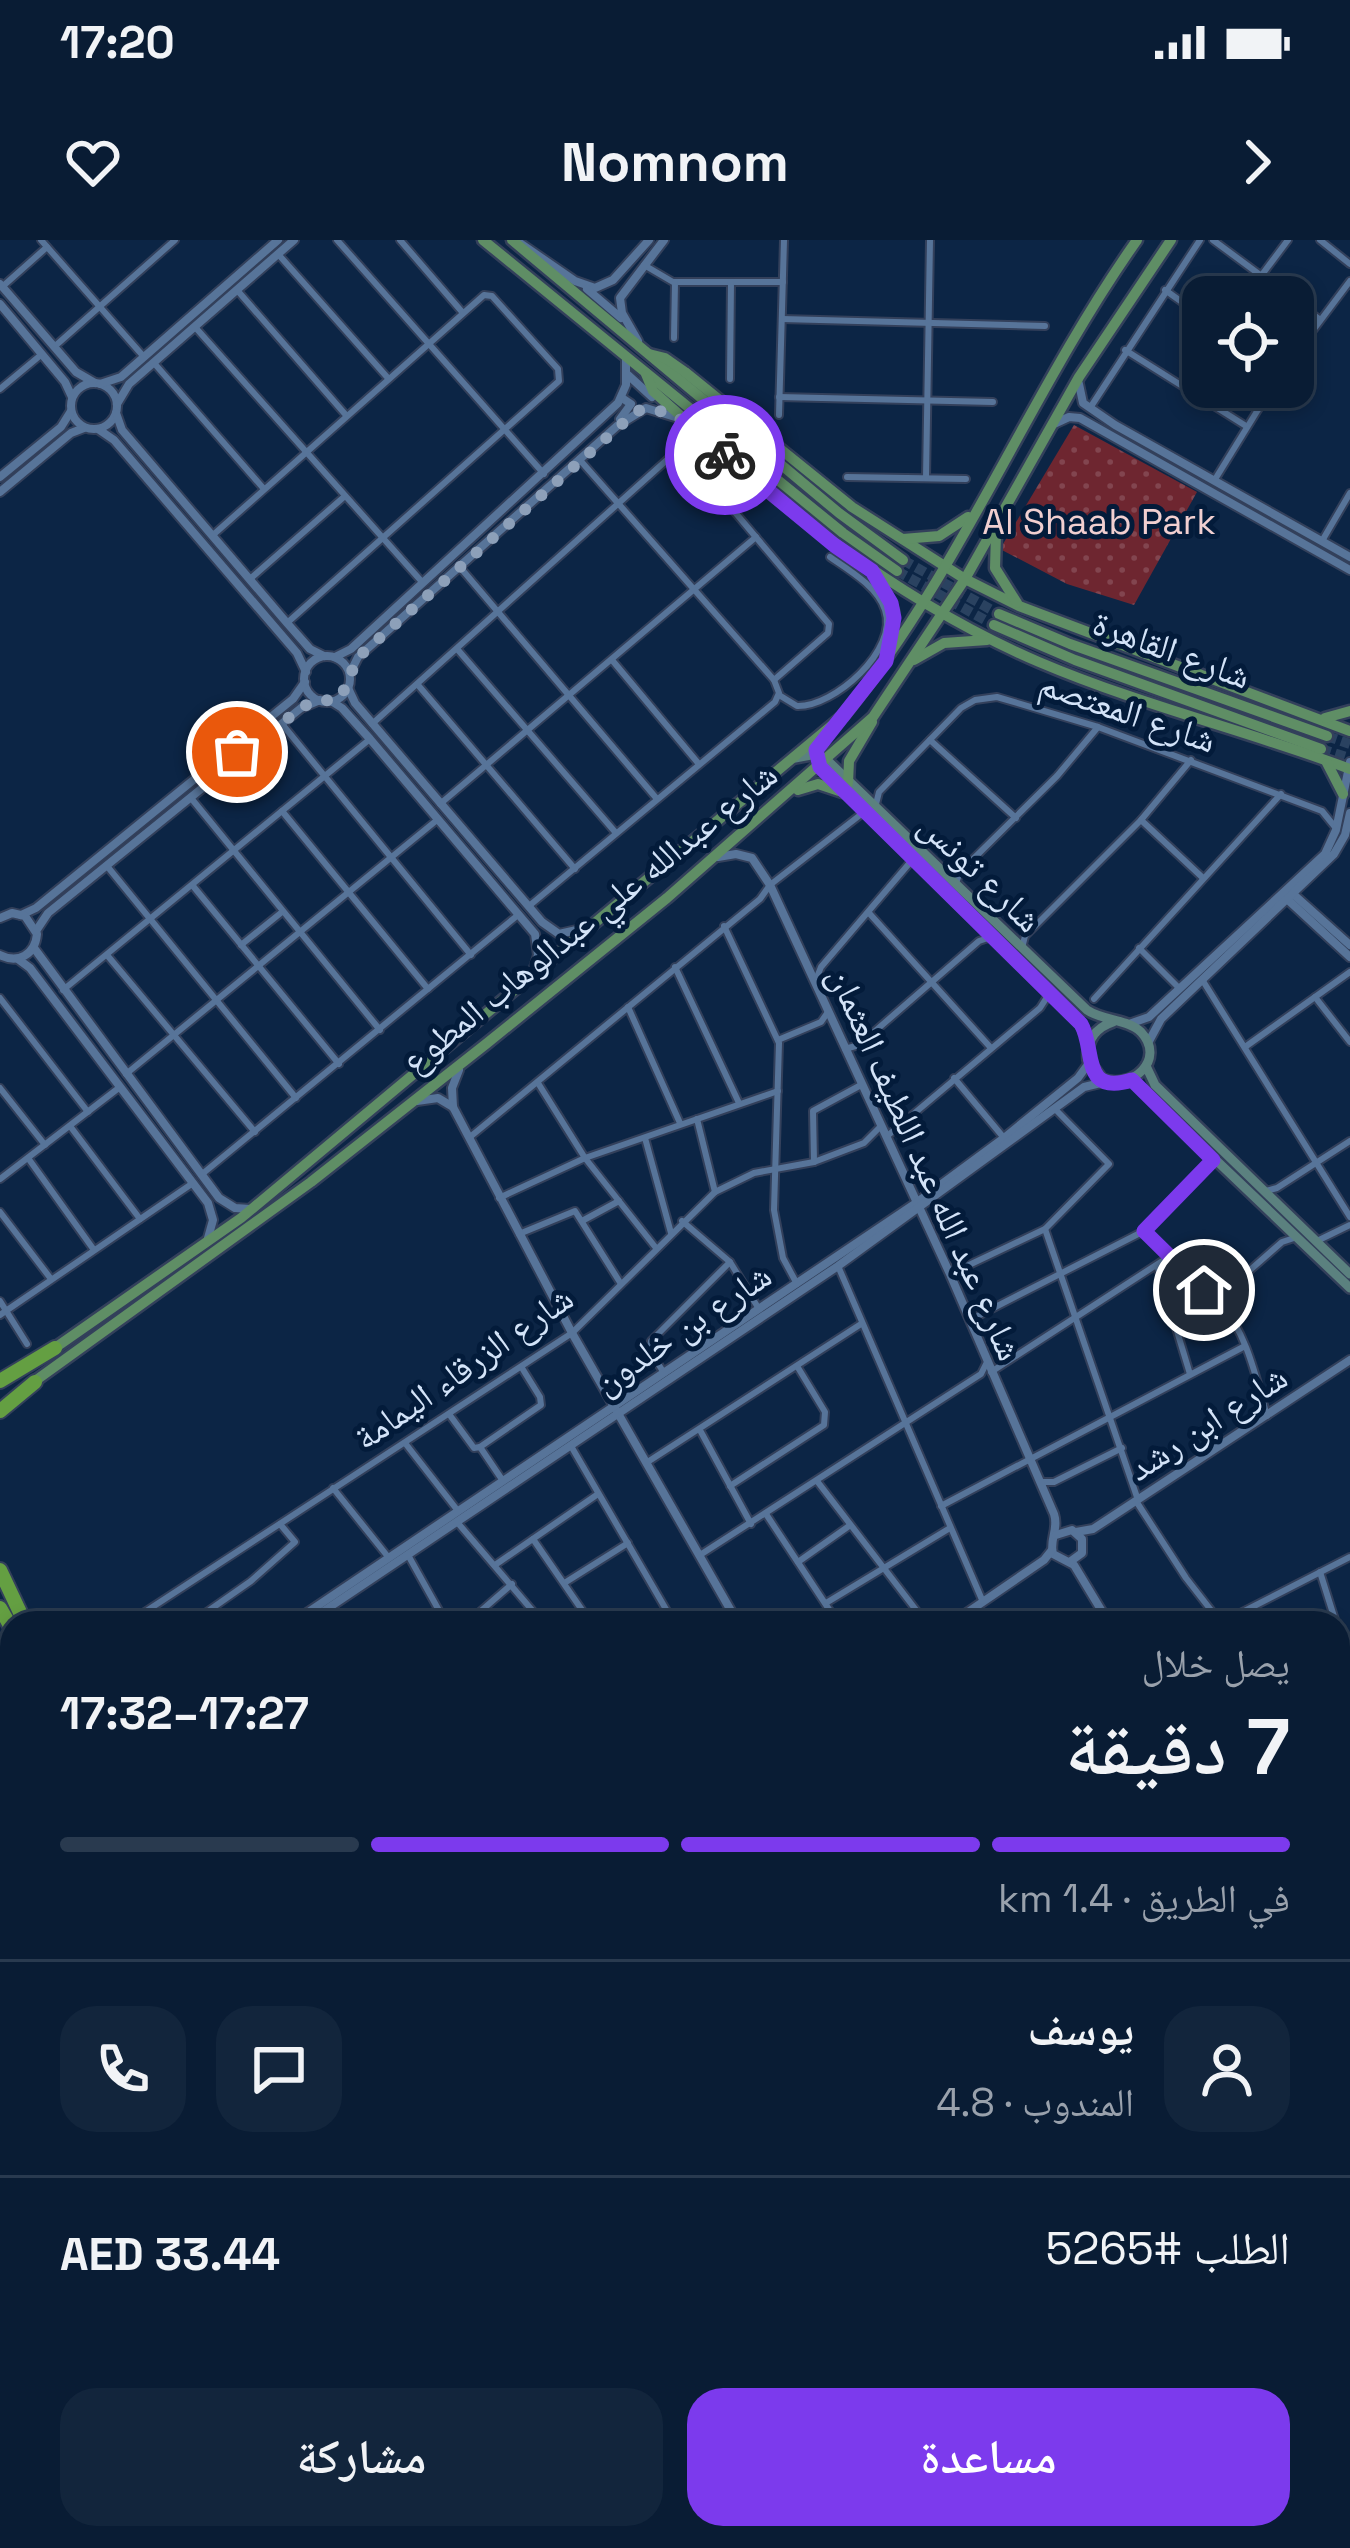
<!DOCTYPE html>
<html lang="ar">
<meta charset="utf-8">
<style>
:root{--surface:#091c34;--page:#12253c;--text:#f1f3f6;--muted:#99a1ac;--line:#293a4f;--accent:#7c3aed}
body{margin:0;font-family:"Space Grotesk","Noto Naskh Arabic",sans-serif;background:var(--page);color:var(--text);direction:rtl;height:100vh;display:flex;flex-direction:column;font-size:45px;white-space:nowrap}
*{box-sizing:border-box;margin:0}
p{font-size:39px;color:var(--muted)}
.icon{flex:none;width:66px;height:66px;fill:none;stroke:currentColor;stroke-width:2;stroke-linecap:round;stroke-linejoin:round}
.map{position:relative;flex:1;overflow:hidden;direction:ltr}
.panel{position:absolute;left:0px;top:1371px;width:1350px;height:939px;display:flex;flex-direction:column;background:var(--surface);border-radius:36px 36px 0 0;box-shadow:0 6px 18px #0003,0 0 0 3px var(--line);direction:rtl}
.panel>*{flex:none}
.tools{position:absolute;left:1182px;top:36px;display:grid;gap:24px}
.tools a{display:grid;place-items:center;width:132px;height:132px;border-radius:24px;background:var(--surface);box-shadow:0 6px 18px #0003,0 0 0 3px var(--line);font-size:60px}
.pin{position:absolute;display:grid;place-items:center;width:102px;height:102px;color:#fff;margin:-51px;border:6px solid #fff;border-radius:50%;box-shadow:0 3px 12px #0007}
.courier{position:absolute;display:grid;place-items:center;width:120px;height:120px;margin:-60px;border:9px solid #7c3aed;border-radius:50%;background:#fff;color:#222;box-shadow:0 3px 15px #0007}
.summary em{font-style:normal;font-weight:600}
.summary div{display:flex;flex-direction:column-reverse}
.summary{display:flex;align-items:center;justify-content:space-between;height:204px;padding:0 60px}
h1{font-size:78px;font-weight:600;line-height:90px}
.bar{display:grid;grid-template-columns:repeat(4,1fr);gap:18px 12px;align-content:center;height:144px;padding:0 60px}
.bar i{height:15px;border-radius:9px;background:var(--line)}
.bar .selected{background:var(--accent)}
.bar p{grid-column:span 4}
.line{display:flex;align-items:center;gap:30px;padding:0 60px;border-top:3px solid var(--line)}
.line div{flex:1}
.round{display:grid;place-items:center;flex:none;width:126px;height:126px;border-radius:36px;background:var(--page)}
.cta{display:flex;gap:24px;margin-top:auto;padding:24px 60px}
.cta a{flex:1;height:138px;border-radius:36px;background:var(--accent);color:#fff;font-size:48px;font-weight:600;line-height:138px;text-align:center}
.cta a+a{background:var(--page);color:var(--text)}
.status{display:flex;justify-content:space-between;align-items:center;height:84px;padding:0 60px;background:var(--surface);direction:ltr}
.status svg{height:33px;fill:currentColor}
header{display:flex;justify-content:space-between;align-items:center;height:156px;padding:0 60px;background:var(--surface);font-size:54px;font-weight:600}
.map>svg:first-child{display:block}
.grass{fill:url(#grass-dots)}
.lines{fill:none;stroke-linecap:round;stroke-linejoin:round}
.primary-tunnel{stroke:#2a4260;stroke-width:10;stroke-dasharray:10 5;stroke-linecap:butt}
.minor-casing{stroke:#33405b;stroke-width:10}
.tertiary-casing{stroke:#33405b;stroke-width:12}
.secondary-casing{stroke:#33405b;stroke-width:14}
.primary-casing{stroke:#33405b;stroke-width:15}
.motorway-casing{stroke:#33405b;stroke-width:18}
.minor{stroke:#577499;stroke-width:6}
.tertiary{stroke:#577499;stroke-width:8}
.secondary{stroke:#5b817f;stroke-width:9}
.primary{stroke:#5f8e65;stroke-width:10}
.motorway{stroke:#649f42;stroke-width:14}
.done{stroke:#8da0b9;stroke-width:12;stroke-dasharray:0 21.6}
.route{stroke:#7c3aed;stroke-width:15}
.labels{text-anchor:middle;stroke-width:10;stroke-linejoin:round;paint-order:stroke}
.park-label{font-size:36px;fill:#f1cfd0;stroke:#031b3a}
.street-label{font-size:36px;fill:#d3e3f8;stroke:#031b3a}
</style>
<div class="status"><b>17:20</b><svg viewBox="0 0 49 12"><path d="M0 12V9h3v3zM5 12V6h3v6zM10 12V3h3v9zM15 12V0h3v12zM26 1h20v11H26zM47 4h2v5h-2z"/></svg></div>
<header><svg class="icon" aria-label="forward" viewBox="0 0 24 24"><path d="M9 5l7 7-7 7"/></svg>Nomnom<svg class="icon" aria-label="heart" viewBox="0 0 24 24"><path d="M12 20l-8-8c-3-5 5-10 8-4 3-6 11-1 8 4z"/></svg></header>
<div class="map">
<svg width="1350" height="2308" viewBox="0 0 1350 2308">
<defs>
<pattern id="grass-dots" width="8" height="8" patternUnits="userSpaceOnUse" patternTransform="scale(3)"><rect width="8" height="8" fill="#6e2630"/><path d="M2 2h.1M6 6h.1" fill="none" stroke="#82454f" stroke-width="1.8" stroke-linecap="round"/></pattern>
</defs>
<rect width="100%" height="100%" fill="#0c2545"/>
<path class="grass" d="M 1074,185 L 1197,252 L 1134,365 L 1067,344 L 1000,309 Z"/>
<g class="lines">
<g class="primary-tunnel">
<path d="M 903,320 L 999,374"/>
<path d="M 897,331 L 994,385"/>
<path d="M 1327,496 L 1350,504"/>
<path d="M 1321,509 L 1350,518"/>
</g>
<defs>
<g id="minor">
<path d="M 41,0 L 144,117"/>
<path d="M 337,0 L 544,234"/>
<path d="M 400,0 L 463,73"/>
<path d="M 1213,0 L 1290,57"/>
<path d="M 1320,0 L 1350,24"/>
<path d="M 278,14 L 387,137"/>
<path d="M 644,25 L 673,42 L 783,42"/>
<path d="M 1261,36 L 1288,0"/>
<path d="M 2,47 L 47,7"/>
<path d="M 237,50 L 345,174"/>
<path d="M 1165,50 L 1203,77"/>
<path d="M 1293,60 L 1319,79"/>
<path d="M 782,79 L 1045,86"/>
<path d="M 195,87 L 423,343"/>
<path d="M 674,98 L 675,42"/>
<path d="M 54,107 L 175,0"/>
<path d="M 1125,110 L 1246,186"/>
<path d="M 1293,117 L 1350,41"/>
<path d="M 154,123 L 264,249"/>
<path d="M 730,139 L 731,42"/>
<path d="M 0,149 L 42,114"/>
<path d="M 779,157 L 993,162"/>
<path d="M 1090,168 L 1200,0"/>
<path d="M 779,175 L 784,0"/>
<path d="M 847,237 L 966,239"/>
<path d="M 926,238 L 930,0"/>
<path d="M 1214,241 L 1272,147"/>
<path d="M 213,295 L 484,55 L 492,56 L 558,129 L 559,141 L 287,383"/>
<path d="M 1322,301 L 1350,253"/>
<path d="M 459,326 L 657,559"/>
<path d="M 250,339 L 345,256"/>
<path d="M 458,410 L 616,593"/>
<path d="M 612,420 L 698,523"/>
<path d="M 418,445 L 575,629"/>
<path d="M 779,455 L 797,466 C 834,467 899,410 885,370 C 878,347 849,330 830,317"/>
<path d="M 282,484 L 471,715"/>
<path d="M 372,484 L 678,210 L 686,214 L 829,384 L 828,393 L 774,440"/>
<path d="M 930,500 L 1016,578"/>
<path d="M 191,558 L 380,790"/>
<path d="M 440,564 L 756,297"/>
<path d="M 875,568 L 879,552 L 961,468 L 975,460 L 997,457 L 1098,487 L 1322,571 L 1335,587"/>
<path d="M 282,571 L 428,749"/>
<path d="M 1141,580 L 1203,638"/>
<path d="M 107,626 L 296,858"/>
<path d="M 956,643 L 960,632 L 1057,536 L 1098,487"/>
<path d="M 193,646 L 339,824"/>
<path d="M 529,666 L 775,462 L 779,453 L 774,440 L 579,219"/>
<path d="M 869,673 L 991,808"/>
<path d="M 724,686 L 779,803 L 774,970 L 783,1018 L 797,1044"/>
<path d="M 241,705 L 282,672"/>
<path d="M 1022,708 L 1025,696 L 1141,580 L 1191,520"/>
<path d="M 1139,708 L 1179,748"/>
<path d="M 107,715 L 255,892"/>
<path d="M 675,727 L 739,863"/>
<path d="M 1203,741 L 1350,977"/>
<path d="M 815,742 L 821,727 L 913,619"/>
<path d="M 63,750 L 370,499"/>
<path d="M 1315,757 L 1350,802"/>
<path d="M 0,758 L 88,872"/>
<path d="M 1094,759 L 1281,554"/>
<path d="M 628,767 L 680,883"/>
<path d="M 778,800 L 821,782 L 828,772"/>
<path d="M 1245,807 L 1350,732"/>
<path d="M 845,809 L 859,805 L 979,701 L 991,697"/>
<path d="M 126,834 L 437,580"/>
<path d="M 954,838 L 1004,898"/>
<path d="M 538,843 L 585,918 L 656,1008"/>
<path d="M 0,848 L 45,905"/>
<path d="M 697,879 L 715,952"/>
<path d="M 70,886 L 140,979"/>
<path d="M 470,897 L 760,659 L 770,645 L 864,572"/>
<path d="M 886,897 L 1040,768 L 1049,754"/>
<path d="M 645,898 L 671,993"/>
<path d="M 28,918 L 94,1010"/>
<path d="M 814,922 L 813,871 L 861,845"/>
<path d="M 201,935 L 518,675"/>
<path d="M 0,939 L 120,847"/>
<path d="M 1266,951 L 1277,948 L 1350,901"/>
<path d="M 499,958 L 585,918 L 778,851"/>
<path d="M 0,972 L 51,1039"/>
<path d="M 582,981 L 619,961"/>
<path d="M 682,981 L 730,1022 L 759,1069"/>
<path d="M 1045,989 L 1138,1260"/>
<path d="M 1144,991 C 1167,1018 1197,1037 1220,1063 C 1247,1093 1256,1138 1267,1176"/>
<path d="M 519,994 L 575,971 L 621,1044"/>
<path d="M 1317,1001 L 1350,985"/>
<path d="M 1157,1025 L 1190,1134"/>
<path d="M 838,1026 L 983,1362"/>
<path d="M 950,1034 L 1045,989 L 1109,924 L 1056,870"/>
<path d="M 1217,1059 L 1282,1002 L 1297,997"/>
<path d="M 0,1061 L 27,1104"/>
<path d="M 0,1075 L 193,943"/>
<path d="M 970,1080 L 1144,991 L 1213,919"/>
<path d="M 991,1132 L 1167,1018"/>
<path d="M 664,1133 L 650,1111 L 651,1101 L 730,1022"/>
<path d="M 449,1174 L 474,1208 L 480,1207 L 503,1241"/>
<path d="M 701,1192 L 751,1284"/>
<path d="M 405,1203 L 458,1271"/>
<path d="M 571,1206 L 674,1383"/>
<path d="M 480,1207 L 541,1165 L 540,1157 L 522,1128"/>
<path d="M 646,1223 L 861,1084"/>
<path d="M 817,1241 L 926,1383"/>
<path d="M 1040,1242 L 1054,1242 L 1122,1208"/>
<path d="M 730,1246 L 824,1185 L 825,1172 L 797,1126"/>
<path d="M 333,1248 L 389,1318"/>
<path d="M 1136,1261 L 1186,1338 L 1221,1383"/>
<path d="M 941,1266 L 1245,1106"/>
<path d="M 766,1274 L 838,1383"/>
<path d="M 457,1282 L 543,1383"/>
<path d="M 533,1299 L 591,1383"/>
<path d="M 408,1315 L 446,1383"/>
<path d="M 700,1315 L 981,1134 L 987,1122"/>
<path d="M 798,1322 L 849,1286"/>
<path d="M 495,1325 L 598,1254"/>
<path d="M 1320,1332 L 1336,1383"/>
<path d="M 566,1342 L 628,1303"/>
<path d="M 826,1363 L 950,1288"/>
<path d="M 128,1383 L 572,1093 L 715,952 L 754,933 L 814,922 L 864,903 L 881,886"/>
<path d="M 191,1383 L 251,1341 L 295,1302 L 280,1284"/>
<path d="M 467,1383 L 512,1344"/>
<path d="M 1221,1383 L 1350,1317"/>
<path d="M 1338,1390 L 1350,1428"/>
<path d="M 1338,1526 L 1350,1523"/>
<path d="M 0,1566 L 12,1569"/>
<path d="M 0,1726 L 12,1747"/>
<path d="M 0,1787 L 12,1780"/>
<path d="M 1338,1828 L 1350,1825"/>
<path d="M 1,1862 L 12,1883"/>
<path d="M 0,1950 L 12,1944"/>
<path d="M 1338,1978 L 1350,2018"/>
<path d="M 10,2022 L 12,2037"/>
<path d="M 1338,2046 L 1350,2041"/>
<path d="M 1338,2116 L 1350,2111"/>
<path d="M 1338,2193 L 1350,2187"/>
<path d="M 1338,2279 L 1350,2273"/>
<path d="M 423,2298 L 429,2308"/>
<path d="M 562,2298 L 567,2308"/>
<path d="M 620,2298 L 626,2308"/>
<path d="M 716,2298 L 722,2308"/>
<path d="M 889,2298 L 894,2308"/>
<path d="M 954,2298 L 961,2308"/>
<path d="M 1032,2298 L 1036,2308"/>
<path d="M 1089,2298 L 1095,2308"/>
<path d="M 290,2308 L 311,2298"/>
<path d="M 660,2308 L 678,2298"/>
<path d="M 911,2308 L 934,2298"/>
<path d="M 1118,2308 L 1136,2298"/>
<path d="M 1286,2308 L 1304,2298"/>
</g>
<g id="tertiary">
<path d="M 517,1 L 575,41 L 595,48 L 613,40 L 649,0"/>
<path d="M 0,44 L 76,132 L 95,143"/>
<path d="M 587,49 L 621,78"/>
<path d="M 0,64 L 65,142 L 72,157"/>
<path d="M 638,101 L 622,73 L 620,58 L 664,0"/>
<path d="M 628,135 L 652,157"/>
<circle cx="94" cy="166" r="23"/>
<path d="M 100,144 L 121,137 L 278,0"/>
<path d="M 1079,144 L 1083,163 L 1115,185 L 1350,317"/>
<path d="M 117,164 L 129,144 L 294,0"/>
<path d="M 116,173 L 122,190 L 287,383 L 310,409 L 324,416"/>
<path d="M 620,179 L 631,164 L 622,158"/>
<path d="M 1056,183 L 1069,177 L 1080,178 L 1350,330"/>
<path d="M 98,189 L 114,200 L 297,413 L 306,432"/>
<path d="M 0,237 L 61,187 L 71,171"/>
<path d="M 0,252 L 71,193 L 84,188"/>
<circle cx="327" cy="439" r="23"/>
<path d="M 335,417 L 351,409 L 618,163 L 626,145 L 626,119"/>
<path d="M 350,433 L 358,417 L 617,186 L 646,168 L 675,177"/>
<path d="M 348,448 L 355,463 L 542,682 L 559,694 L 581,689"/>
<path d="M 331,461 L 342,468 L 370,499 L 535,694 L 538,715 L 532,734"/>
<path d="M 718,617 L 736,614 L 752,618 L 770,645 L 950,1034 L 1054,1274 C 1059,1289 1049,1300 1053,1314 L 1074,1325 L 1109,1383"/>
<path d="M 1293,654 L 1350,705"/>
<path d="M 1287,659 L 1350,717"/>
<path d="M 21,675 L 36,668 L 293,459 L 305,442"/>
<path d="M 0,678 L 12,673 L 25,676 L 37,694 C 35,715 18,724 0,715"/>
<path d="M 36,691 L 48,673 L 301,468 L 320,460"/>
<path d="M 34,708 L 219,958 L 235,968 L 250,969"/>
<path d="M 18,719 L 30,728 L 208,963 L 213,980 L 208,998"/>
<path d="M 1129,784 L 1149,777 L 1325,614 L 1336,590 L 1350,522"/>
<path d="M 1148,803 L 1161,779 L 1334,614 L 1345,595 L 1350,573"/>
<path d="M 459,830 L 452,848 L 453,867 L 572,1093 L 738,1383"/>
<path d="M 417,861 L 438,858 L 453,867"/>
<path d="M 1076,1292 L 1093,1289 L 1350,1120"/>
<path d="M 1056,1295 L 1072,1290 L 1082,1299 L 1082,1313 L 1071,1321"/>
<path d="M 292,1383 L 916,963 L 1004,898 L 1078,838 L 1089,823"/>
<path d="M 306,1383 L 838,1026 L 1084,847 L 1105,842"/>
<path d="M 952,1383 L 1044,1320 L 1052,1310"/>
<path d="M 1338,1907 L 1350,1902"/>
<path d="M 12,2191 L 3,2203 L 12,2281"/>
<path d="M 0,2281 L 3,2308"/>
<path d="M 14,2298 L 16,2308"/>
<path d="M 325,2298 L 331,2308"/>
<path d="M 810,2298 L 816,2308"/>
<path d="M 1262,2298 L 1268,2308"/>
</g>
<g id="secondary">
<path d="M 843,476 L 816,510 L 820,527 L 1081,784 L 1089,803"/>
<path d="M 795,518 L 811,515 L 827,520 L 1087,770 C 1103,781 1128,779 1141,792 C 1167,820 1131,851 1102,839 L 1088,820 C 1086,801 1095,788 1113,782"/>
<path d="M 1146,826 L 1155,845 L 1350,1034"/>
<path d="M 1132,840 L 1350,1048"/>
<path d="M 1338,1628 L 1350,1625"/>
<path d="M 1338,1639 L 1350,1637"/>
<path d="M 0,2169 L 12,2167"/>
<path d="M 0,2187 L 12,2186"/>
</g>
<g id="primary">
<path d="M 483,0 L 843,293 L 897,331"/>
<path d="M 512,0 L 839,273 L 903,320"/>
<path d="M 649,114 L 665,118 L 685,132 L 852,267 L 965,339 L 1019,366 L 1350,491"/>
<path d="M 646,134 L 653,151 C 771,258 892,359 1039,422 C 1140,465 1248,491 1350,529"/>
<path d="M 996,293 L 995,328 L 1017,363"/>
<path d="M 903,299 L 939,296 L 968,277"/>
<path d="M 878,339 L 893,371 L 888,412"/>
<path d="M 999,374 L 1070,404 L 1327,496"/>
<path d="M 994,385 L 1075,420 L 1321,509"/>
<path d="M 914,420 L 944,403 L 987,400"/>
<path d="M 1325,478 L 1350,471"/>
<path d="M 1327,523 L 1343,554"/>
<path d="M 848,543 L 849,521 L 872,482"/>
<path d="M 798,550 L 818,544 L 842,552"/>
<path d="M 52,1110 L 241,978 L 843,476 C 961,331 1029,153 1137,0"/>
<path d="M 28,1146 L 311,942 L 486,804 L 667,658 L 873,477 L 965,339 L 1079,137 L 1171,0"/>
</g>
<g id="motorway">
<path d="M 0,1141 L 55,1108"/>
<path d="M 0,1171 L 35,1142"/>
<path d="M 0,1330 L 25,1383"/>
<path d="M 0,1368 L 12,1389"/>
<path d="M 0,1414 L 12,1436"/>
<path d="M 505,2298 L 511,2308"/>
<path d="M 530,2298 L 535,2308"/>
</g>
</defs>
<use href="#minor" class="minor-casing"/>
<use href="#tertiary" class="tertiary-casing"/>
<use href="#secondary" class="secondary-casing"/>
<use href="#primary" class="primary-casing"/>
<use href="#motorway" class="motorway-casing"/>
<use href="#minor" class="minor"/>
<use href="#tertiary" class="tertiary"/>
<use href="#secondary" class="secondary"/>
<use href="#primary" class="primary"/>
<use href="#motorway" class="motorway"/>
</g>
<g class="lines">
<path class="done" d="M 237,512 L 244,514 L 303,466 L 341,457 L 358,417 L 637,171 C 672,163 700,194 725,215"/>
<path class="route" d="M 725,215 L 834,305 L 872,331 L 891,363 L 894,378 L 886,421 L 816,510 L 820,527 L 1081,784 C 1096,809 1080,856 1132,840 L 1213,920 L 1144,991 L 1204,1050"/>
</g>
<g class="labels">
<g class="park-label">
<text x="1099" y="294">Al Shaab Park</text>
</g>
<g class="street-label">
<text transform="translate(1172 409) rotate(20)" y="13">شارع القاهرة</text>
<text transform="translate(1128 471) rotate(19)" y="13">شارع المعتصم</text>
<text transform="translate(981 632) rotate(44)" y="13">شارع تونس</text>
<text transform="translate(589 677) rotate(-39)" y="13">شارع عبدالله علي عبدالوهاب المطوع</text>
<text transform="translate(926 923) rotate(66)" y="13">شارع عبد الله عبد اللطيف العثمان</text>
<text transform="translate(682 1088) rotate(-34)" y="13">شارع بن خلدون</text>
<text transform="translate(463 1127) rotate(-35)" y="13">شارع الزرقاء اليمامة</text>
<text transform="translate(1207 1182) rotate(-33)" y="13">شارع ابن رشد</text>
</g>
</g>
</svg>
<div class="tools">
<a><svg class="icon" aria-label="locate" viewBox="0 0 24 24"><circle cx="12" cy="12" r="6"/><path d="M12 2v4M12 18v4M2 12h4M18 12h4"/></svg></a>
</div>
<div class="pin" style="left:237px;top:512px;background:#ea580c"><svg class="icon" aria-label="bag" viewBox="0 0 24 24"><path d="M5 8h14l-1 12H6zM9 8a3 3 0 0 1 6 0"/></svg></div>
<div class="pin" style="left:1204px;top:1050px;background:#1f2937"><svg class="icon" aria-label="home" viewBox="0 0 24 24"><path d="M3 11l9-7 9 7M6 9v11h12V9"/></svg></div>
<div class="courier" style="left:725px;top:215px"><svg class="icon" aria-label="bike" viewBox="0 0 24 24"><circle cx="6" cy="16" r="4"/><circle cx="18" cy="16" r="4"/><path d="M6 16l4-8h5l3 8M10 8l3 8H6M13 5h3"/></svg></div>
<section class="panel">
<div class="summary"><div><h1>7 دقيقة</h1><p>يصل خلال</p></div><em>17:27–17:32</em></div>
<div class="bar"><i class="selected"></i><i class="selected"></i><i class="selected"></i><i></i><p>في الطريق · 1.4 km</p></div>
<div class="line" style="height:216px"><a class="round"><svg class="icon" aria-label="person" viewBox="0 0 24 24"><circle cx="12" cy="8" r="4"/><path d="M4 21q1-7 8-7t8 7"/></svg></a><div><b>يوسف</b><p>المندوب · 4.8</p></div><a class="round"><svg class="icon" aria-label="chat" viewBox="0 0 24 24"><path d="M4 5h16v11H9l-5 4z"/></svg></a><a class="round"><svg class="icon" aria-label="phone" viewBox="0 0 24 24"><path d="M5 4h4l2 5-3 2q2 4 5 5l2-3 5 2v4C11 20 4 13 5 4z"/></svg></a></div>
<div class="line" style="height:156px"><div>الطلب #5265</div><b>AED 33.44</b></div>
<div class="cta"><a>مساعدة</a><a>مشاركة</a></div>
</section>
</div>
